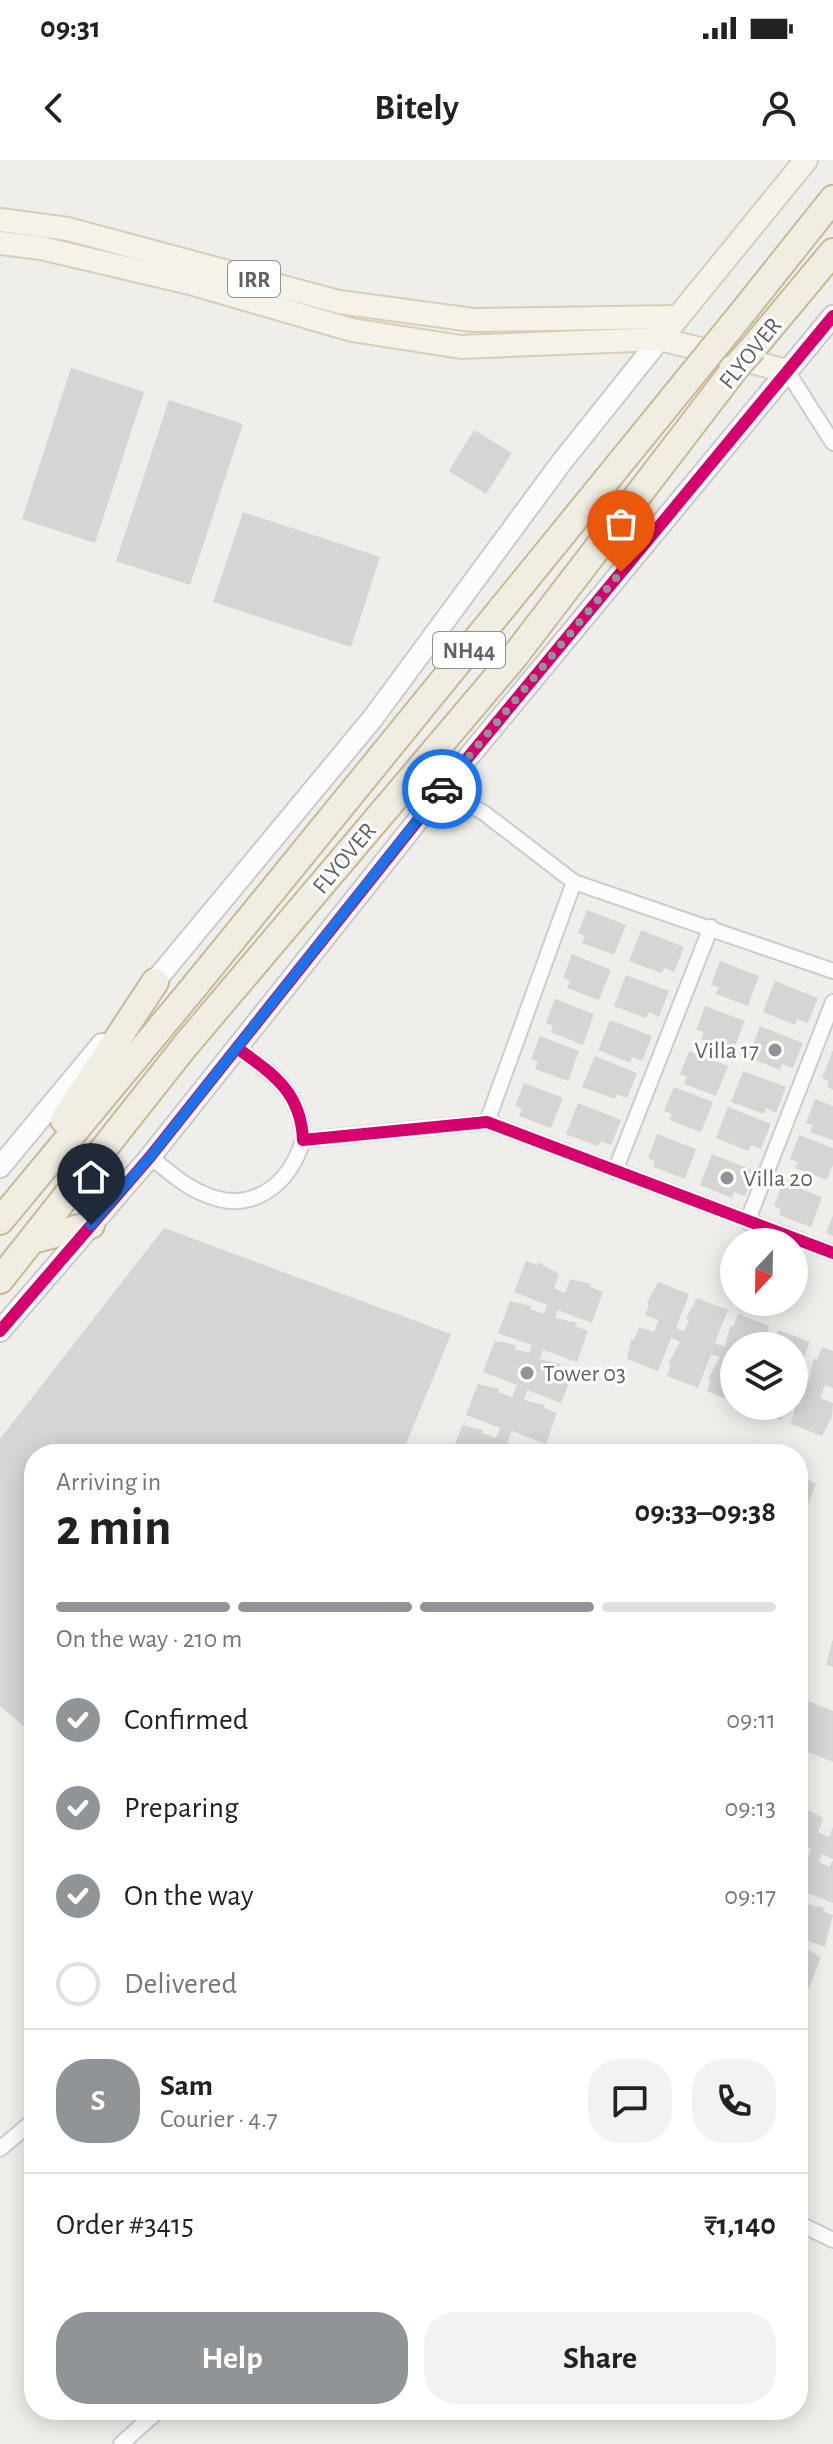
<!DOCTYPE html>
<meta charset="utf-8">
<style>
:root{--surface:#fff;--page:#f2f2f2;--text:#222;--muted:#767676;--line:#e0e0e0;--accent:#919496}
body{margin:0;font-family:"Alegreya Sans",sans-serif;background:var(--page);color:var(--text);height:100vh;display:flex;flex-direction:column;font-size:30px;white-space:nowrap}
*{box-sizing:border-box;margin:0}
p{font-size:26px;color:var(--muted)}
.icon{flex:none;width:44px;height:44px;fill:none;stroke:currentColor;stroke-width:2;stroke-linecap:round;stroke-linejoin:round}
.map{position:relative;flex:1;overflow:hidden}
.side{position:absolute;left:24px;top:1284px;width:784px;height:976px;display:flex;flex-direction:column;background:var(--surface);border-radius:32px;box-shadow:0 4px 20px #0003}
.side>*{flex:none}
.needle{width:52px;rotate:202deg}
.fabs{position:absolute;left:720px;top:1068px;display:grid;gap:16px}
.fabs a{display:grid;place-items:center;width:88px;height:88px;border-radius:50%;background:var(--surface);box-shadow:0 4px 20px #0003;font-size:40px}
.pin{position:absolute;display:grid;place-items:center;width:68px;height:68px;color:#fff;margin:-82px -34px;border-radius:50% 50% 50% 0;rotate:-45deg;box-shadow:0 0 8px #0007}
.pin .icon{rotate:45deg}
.courier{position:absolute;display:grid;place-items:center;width:80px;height:80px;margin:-40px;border:6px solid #1a73e8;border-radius:50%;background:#fff;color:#222;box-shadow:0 2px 10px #0007}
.summary em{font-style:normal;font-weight:700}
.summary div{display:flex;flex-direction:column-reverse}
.summary{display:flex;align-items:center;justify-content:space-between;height:136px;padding:0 32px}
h1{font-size:52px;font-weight:700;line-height:60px}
.bar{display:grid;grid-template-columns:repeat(4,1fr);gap:12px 8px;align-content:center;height:96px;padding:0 32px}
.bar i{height:10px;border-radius:6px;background:var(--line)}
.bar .on{background:var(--accent)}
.bar p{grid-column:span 4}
.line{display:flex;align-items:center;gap:20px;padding:0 32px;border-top:2px solid var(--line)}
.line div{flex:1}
.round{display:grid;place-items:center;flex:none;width:84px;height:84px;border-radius:32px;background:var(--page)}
ol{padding:0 32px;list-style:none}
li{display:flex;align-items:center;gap:24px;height:88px}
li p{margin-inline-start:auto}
li .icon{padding:8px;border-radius:50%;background:var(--accent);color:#fff;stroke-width:4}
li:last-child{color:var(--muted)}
li i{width:44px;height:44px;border:4px solid var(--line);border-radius:50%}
.button{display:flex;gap:16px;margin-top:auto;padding:16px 32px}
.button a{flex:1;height:92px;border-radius:32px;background:var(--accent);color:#fff;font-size:32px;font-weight:700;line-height:92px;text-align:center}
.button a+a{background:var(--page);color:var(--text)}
.status{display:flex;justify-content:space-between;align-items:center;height:56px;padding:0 40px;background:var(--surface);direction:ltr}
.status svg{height:22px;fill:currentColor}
header{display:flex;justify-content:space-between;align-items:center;height:104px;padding:0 32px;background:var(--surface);font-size:36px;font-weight:700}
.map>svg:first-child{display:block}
.building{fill:#d6d5d3}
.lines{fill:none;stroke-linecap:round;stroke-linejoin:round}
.street-casing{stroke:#cbcccc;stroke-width:18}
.secondary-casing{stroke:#cacacb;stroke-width:24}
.primary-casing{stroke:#d7ceb8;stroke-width:26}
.highway-casing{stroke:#c8b996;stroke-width:30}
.street{stroke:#fdfcfc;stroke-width:14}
.secondary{stroke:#fdfcfc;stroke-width:20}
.primary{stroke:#f4f2e9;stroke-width:22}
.highway{stroke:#f0ede3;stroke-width:26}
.highway-bridge-casing{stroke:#c8b996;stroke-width:30;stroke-linecap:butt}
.highway-bridge{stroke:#f0ede3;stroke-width:26}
.cycleway-casing{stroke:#fff;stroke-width:17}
.cycleway{stroke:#d6006c;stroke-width:12}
.done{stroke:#919496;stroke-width:8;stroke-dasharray:0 14.4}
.route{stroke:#1a73e8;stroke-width:10}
.poi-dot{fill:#919496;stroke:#fff;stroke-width:3}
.labels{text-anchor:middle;stroke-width:6;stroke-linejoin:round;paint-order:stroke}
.shield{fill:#fff;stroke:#8f9295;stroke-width:2}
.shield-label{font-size:22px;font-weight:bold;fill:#5f6368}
.street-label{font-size:24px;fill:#5f6368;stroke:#fff}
.poi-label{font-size:24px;fill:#5f6368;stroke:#fff;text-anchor:start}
</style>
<div class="status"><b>09:31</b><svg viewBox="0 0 49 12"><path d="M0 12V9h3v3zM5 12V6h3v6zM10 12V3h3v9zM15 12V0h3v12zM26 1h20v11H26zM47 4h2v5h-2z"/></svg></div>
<header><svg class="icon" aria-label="back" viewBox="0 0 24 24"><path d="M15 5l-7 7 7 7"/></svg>Bitely<svg class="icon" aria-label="person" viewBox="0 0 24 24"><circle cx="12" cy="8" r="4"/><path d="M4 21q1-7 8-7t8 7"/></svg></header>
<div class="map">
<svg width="833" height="2284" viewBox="0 0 833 2284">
<rect width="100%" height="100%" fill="#efeeea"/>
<g class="building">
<path d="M 71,208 L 144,232 L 95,383 L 22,359 Z"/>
<path d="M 169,240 L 243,264 L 190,425 L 116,401 Z"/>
<path d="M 474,270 L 512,293 L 486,334 L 449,311 Z"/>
<path d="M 243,352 L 380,397 L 351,487 L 213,442 Z"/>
<path d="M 587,750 L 626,765 L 614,795 L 582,783 L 585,776 L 578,773 Z"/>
<path d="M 641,770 L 684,787 L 674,812 L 664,808 L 661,813 L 629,801 Z"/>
<path d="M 572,794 L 611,810 L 599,840 L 567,828 L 570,821 L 563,818 Z"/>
<path d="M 720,801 L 759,816 L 748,846 L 716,834 L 719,827 L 711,825 Z"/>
<path d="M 626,815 L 669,831 L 659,857 L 649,852 L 646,858 L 614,846 Z"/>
<path d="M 775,821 L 818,838 L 808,863 L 797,859 L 795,865 L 763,852 Z"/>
<path d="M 555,839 L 594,854 L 583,885 L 551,872 L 553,866 L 546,863 Z"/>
<path d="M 705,846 L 745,861 L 733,891 L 701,879 L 704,872 L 696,870 Z"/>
<path d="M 610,860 L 652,876 L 642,901 L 632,897 L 630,903 L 598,890 Z"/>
<path d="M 760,866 L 803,883 L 793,908 L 782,904 L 780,910 L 748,897 Z"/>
<path d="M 540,876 L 579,891 L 568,921 L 535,909 L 538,902 L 531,899 Z"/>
<path d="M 833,890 L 833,930 L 827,927 L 829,921 L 822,918 Z"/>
<path d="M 689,891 L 728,906 L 716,936 L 684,924 L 687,917 L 680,914 Z"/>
<path d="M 595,896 L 637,913 L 627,938 L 617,934 L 615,939 L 582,927 Z"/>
<path d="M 743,911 L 786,927 L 776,953 L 766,948 L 764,954 L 731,942 Z"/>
<path d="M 524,923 L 563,938 L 551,968 L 519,956 L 522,949 L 515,946 Z"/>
<path d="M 674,927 L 713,942 L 701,972 L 669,960 L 672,954 L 664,951 Z"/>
<path d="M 815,939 L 833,946 L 833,980 L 810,972 L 813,965 L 806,963 Z"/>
<path d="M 578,943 L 621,960 L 611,985 L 601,981 L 598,986 L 566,974 Z"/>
<path d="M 728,947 L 771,964 L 761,989 L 751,985 L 748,991 L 716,978 Z"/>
<path d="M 657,974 L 696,989 L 685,1019 L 653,1007 L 655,1001 L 648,998 Z"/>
<path d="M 799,975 L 833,988 L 833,1005 L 827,1020 L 795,1008 L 798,1002 L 790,999 Z"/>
<path d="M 712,994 L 755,1011 L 745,1036 L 734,1032 L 732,1038 L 700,1025 Z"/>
<path d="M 783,1022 L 822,1037 L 811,1067 L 779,1055 L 781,1049 L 774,1046 Z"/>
<path d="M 833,1055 L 833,1076 L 826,1073 Z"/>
<path d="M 164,1068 L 451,1174 L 402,1294 L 34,1294 L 34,1575 L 0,1546 L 0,1279 Z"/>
<path d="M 526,1101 L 537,1105 L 538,1102 L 559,1114 L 554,1128 L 565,1133 L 570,1119 L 591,1124 L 590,1127 L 603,1132 L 592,1163 L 558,1150 L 555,1158 L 577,1163 L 575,1166 L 588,1171 L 577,1202 L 543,1190 L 539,1199 L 561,1204 L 559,1207 L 573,1212 L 561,1243 L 527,1230 L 524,1240 L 545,1245 L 544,1248 L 557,1253 L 546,1284 L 512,1271 L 507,1283 L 529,1288 L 528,1291 L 536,1294 L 452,1294 L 462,1265 L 483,1270 L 482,1273 L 496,1278 L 500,1268 L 466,1255 L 478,1224 L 499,1229 L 498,1232 L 512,1237 L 517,1225 L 483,1212 L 495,1181 L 516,1185 L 515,1189 L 529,1193 L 532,1185 L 498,1173 L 510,1141 L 531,1146 L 530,1149 L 544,1154 L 547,1145 L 514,1132 Z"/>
<path d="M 658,1122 L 689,1134 L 676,1168 L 684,1171 L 689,1160 L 686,1158 L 697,1138 L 728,1150 L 715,1183 L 725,1187 L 730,1166 L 733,1167 L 738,1154 L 769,1166 L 764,1186 L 734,1186 L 734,1242 L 707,1231 L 711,1220 L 708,1219 L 720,1197 L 711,1194 L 698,1228 L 667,1216 L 671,1205 L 668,1204 L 680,1182 L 671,1178 L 658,1211 L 627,1199 L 631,1179 L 634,1180 L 639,1167 L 654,1172 L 659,1160 L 645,1155 L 649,1145 L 647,1143 Z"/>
<path d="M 779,1170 L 810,1182 L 797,1215 L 809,1220 L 814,1198 L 817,1200 L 822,1187 L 833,1191 L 833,1228 L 825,1225 L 820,1238 L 833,1243 L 832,1257 L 822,1276 L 791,1264 L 796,1244 L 799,1245 L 804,1231 L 794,1227 L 794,1186 L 769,1186 Z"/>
<path d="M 751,1246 L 789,1246 L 781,1260 Z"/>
<path d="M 798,1314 L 816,1324 L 804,1355 L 798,1353 Z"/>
<path d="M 833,1479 L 833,1507 L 826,1505 Z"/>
<path d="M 798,1537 L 833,1551 L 833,1602 L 798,1588 Z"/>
<path d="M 801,1646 L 823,1658 L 818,1672 L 829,1677 L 833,1667 L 833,1699 L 822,1694 L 819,1702 L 830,1707 L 833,1700 L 833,1743 L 807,1733 L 803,1743 L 825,1748 L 823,1751 L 833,1755 L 825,1787 L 798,1777 L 798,1694 L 808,1698 L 811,1689 L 798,1684 L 798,1648 Z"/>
<path d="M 800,1785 L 821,1797 L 809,1828 L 798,1824 Z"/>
</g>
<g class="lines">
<defs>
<g id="street">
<path d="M 787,211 L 833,283"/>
<path d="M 442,629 L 484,653 L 574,722 L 833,811"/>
<path d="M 237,888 C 273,914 301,932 303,980 L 487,962 L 833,1093"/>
<path d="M 487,962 L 574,722"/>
<path d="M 150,997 C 167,1010 183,1025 202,1033 C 250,1056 289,1026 303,980"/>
<path d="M 615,1011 L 711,767"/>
<path d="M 747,1062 L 833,842"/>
<path d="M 0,1989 L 34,1960"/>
<path d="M 798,2063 L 833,2080"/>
<path d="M 121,2284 L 159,2250"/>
</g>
<g id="secondary">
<path d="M 146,832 L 373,558 L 561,303 L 660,179"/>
<path d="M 0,1007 L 102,884"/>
<path d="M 0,1171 L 150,997 L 461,606 L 833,156"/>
</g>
<g id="primary">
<path d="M 0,60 L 68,69 L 339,142 L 473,160 L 678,157"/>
<path d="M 0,83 L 41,88 L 190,123 L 352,170 L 461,187 L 660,179 L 787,211"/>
<path d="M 670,167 L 806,0"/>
</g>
<g id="highway">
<path d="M 743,152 L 833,39"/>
<path d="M 753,188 L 833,92"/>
<path d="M 64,960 L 155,822"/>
<path d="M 0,1061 L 194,827"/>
<path d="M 36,1079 L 91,1065"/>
<path d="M 0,1120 L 185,886 L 514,497 L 737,206"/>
</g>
</defs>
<use href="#street" class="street-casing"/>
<use href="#secondary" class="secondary-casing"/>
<use href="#primary" class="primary-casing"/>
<use href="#highway" class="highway-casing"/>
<use href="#street" class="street"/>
<use href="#secondary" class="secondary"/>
<use href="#primary" class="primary"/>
<use href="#highway" class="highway"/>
<defs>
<g id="highway-bridge">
<path d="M 737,206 L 753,188"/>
<path d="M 194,827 L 743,152"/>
</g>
</defs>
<use href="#highway-bridge" class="highway-bridge-casing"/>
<use href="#highway-bridge" class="highway-bridge"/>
<defs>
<g id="cycleway">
<path d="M 237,888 C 273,914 301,932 303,980 L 487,962 L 833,1093"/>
<path d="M 0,1171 L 150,997 L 461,606 L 833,156"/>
</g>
</defs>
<use href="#cycleway" class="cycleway-casing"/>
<use href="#cycleway" class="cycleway"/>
</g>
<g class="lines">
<path class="done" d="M 442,629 L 621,412"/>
<path class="route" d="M 91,1065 L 150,997 L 442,629"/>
</g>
<g class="poi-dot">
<circle cx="775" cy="890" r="8"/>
<circle cx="727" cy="1018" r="8"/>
<circle cx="527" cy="1213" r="8"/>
</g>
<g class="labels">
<g class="shield">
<rect x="228" y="101" width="52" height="36" rx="6"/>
<rect x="433" y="472" width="72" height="36" rx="6"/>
</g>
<g class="shield-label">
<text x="254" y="127">IRR</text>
<text x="469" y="498">NH44</text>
</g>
<g class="street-label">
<text transform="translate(750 193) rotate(-51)" y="8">FLYOVER</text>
<text transform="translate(344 698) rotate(-50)" y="8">FLYOVER</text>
</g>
<g class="poi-label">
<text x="759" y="898" text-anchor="end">Villa 17</text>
<text x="743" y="1026">Villa 20</text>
<text x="543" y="1221">Tower 03</text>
</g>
</g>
</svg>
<div class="fabs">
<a><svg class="needle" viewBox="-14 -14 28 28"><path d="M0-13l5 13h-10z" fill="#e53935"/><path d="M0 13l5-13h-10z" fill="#767676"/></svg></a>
<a><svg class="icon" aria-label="layers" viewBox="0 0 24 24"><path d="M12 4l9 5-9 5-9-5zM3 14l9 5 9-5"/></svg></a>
</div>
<div class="pin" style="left:621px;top:412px;background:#ea580c"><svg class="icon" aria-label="bag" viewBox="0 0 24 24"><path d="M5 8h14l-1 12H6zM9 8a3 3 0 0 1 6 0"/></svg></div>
<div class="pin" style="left:91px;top:1065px;background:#1f2937"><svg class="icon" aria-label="home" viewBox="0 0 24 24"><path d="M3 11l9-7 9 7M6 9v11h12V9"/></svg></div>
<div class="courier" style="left:442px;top:629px"><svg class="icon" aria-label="car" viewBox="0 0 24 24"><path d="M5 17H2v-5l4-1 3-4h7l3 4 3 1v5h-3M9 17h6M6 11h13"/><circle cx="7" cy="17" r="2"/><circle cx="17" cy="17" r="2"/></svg></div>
<section class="side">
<div class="summary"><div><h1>2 min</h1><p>Arriving in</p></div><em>09:33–09:38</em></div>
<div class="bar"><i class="on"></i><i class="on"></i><i class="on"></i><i></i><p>On the way · 210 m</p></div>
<ol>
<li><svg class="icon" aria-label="check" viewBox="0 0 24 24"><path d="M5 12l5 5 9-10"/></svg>Confirmed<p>09:11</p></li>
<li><svg class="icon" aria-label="check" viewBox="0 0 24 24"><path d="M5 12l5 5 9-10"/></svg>Preparing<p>09:13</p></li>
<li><svg class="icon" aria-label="check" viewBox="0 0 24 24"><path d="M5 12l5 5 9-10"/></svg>On the way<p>09:17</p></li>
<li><i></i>Delivered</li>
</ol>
<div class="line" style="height:144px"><b class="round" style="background:var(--accent);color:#fff">S</b><div><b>Sam</b><p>Courier · 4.7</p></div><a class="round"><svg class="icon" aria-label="chat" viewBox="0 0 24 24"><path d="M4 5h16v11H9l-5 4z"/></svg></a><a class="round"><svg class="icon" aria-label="phone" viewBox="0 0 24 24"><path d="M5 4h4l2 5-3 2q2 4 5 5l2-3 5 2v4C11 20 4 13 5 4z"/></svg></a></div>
<div class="line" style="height:104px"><div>Order #3415</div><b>₹1,140</b></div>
<div class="button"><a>Help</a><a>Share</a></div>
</section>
</div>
